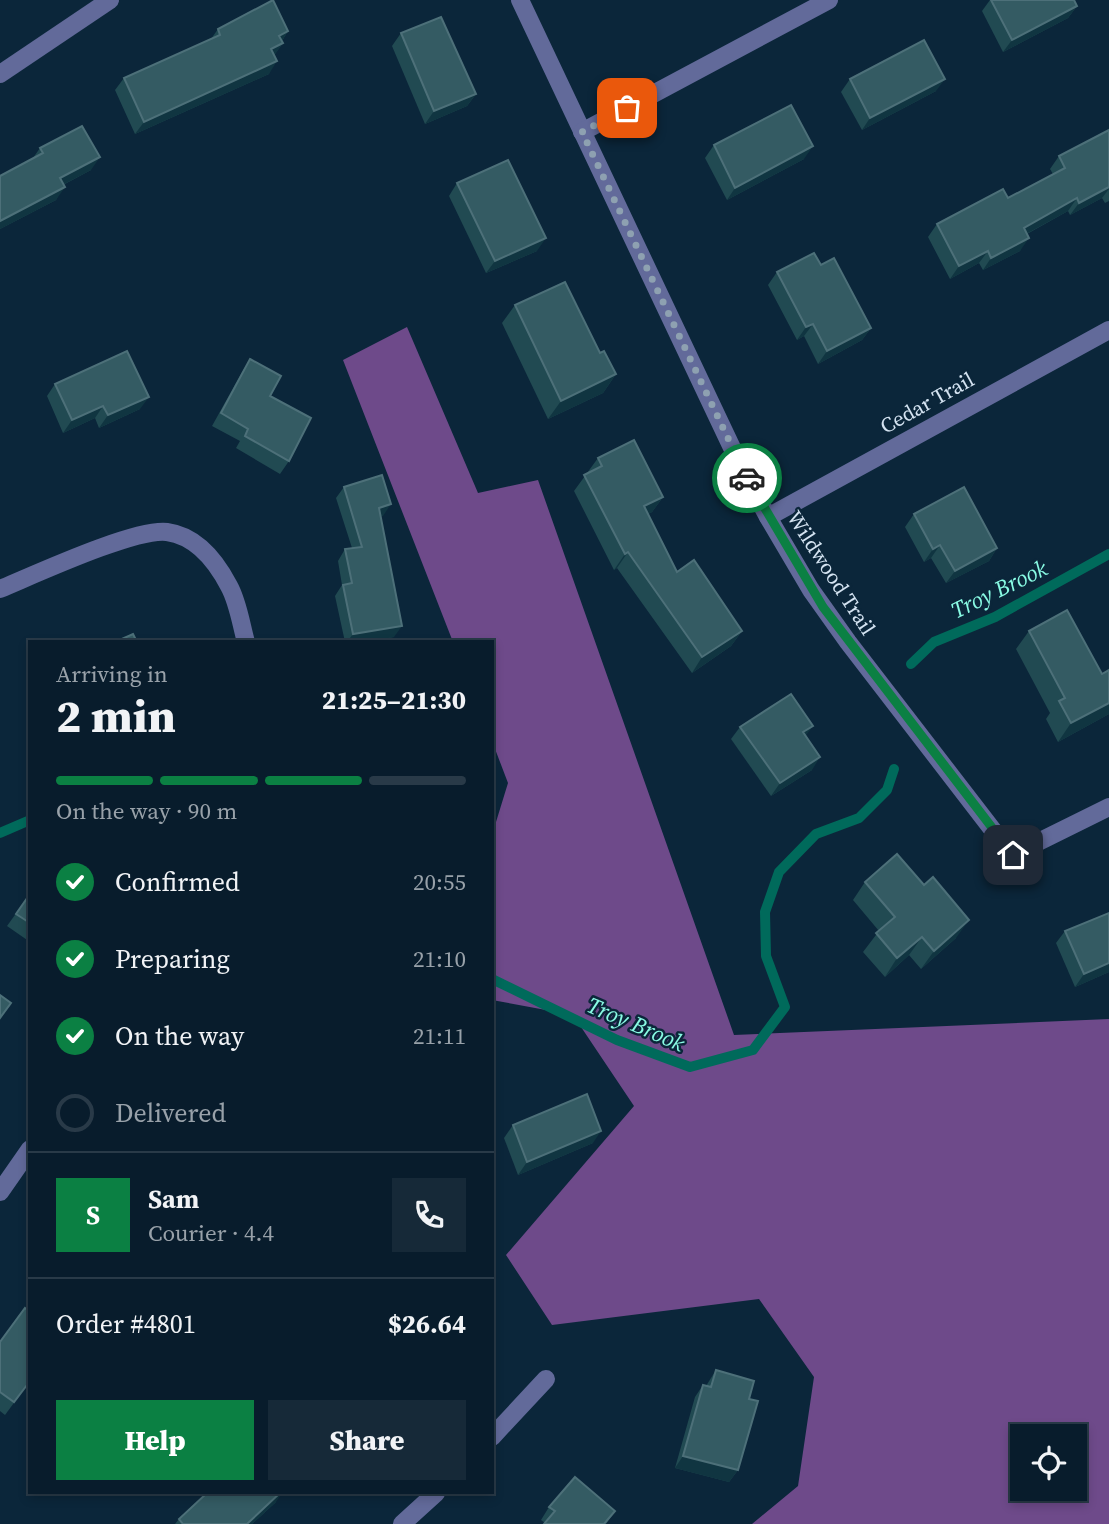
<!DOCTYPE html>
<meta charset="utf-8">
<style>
:root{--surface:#081c2c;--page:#162938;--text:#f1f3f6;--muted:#98a1a9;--line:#293a48;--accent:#0b8043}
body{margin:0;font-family:"Source Serif 4",serif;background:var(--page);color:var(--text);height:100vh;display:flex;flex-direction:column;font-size:26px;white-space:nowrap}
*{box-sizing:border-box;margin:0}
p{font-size:23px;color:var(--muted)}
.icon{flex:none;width:38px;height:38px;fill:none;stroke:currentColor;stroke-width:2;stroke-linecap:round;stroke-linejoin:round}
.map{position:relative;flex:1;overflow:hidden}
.sheet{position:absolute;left:28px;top:640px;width:466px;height:854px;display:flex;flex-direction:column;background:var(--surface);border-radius:0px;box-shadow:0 4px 10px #0003,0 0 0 2px var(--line)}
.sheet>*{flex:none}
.tools{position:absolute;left:1010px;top:1424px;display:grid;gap:14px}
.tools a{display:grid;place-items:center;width:77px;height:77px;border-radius:0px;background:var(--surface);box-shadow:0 4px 10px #0003,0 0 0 2px var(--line);font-size:35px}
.pin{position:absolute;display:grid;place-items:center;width:60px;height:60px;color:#fff;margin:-30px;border-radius:14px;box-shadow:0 4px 10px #0006}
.courier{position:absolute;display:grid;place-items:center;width:70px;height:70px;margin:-35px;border:5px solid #0b8043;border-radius:50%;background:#fff;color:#222;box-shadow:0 2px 9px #0007}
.overview em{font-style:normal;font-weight:800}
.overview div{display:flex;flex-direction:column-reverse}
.overview{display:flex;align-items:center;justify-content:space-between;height:119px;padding:0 28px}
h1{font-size:46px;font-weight:800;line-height:52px}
.bar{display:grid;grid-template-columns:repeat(4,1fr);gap:10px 7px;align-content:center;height:84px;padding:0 28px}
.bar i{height:9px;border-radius:5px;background:var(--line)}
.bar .current{background:var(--accent)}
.bar p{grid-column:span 4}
.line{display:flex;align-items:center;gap:18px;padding:0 28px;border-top:2px solid var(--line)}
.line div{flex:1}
.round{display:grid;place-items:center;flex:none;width:74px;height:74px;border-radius:0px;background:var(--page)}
ol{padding:0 28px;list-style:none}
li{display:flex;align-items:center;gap:21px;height:77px}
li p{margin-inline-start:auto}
li .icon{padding:7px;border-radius:50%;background:var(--accent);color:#fff;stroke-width:4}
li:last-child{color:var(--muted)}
li i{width:38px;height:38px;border:4px solid var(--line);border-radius:50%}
.action{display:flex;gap:14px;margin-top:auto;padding:14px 28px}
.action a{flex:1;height:80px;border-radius:0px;background:var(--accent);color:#fff;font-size:28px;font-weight:800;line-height:80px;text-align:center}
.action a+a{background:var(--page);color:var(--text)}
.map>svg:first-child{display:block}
.forest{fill:#6e4a8a;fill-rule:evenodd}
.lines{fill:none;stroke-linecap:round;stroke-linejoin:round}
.stream{stroke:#006a5b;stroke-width:10}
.minor{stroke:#626a9a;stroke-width:18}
.wall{fill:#214a52}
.shaded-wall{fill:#103541}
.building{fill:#345b63;stroke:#4d7079;stroke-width:2}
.done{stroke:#8ea1b1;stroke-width:7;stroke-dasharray:0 12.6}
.route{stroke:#0b8043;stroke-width:9}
.labels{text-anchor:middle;stroke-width:5;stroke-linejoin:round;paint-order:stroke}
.street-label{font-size:21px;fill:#d4e3f1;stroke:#0b263a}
.water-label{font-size:23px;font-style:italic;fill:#89fbe4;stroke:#0b263a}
</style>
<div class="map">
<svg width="1109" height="1524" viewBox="0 0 1109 1524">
<rect width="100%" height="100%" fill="#0b263a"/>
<path class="forest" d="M 407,327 L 478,493 L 538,480 L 734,1035 L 1109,1019 L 1109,1524 L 752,1524 L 798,1486 L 814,1377 L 759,1299 L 552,1325 L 506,1255 L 634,1106 L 573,1015 L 492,1000 L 492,835 L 508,783 L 492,741 L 492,642 L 453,642 L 343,360 ZM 1022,1437 L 1074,1437 L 1074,1489 L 1022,1489 Z"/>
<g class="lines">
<g class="stream">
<path d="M 911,664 L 934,642 L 995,617 L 1109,554"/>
<path d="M 0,833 L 30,820"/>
<path d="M 492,979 L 617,1040 L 690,1067 L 753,1050 L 785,1007 L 766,956 L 765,912 L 779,872 L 816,834 L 859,818 L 887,790 L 894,769"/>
</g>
<g class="minor">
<path d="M 520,0 L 742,469 L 768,517 L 811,590 L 848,642 L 1012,855 L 1109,807"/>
<path d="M 0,74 L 110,0"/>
<path d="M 582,132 L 829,0"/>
<path d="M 768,517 L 1109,330"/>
<path d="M 0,589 C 34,575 135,528 167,532 C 196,536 216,561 229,586 C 238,602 241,624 246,642"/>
<path d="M 0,1192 L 30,1149"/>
<path d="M 492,1437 L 546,1379"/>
<path d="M 402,1524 L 436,1493"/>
</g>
</g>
<g class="wall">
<path d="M 990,0 L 1074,0 L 1077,6 L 1068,18 L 1003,52 L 982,11 Z"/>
<path d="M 218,29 L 288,31 L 282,41 L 283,43 L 274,55 L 269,74 L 135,134 L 115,90 L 124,78 L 211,39 Z"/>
<path d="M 401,33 L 476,94 L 467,106 L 425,124 L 392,46 Z"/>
<path d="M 850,79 L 936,91 L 862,130 L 841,92 Z"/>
<path d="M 1109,130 L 1109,201 L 1105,203 L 1102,198 L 1070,215 L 1068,211 L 1027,234 L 1020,251 L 983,270 L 979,263 L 950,279 L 928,237 L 937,224 L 1008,198 L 1053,174 L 1050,169 L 1059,156 Z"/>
<path d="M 714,145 L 804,159 L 727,200 L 705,158 Z"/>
<path d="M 40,148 L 91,170 L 63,185 L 56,200 L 0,229 L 0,176 L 33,158 Z"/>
<path d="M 457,183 L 537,251 L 486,273 L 449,196 Z"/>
<path d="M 821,265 L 871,328 L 862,340 L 818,364 L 804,336 L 797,340 L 768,285 L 777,272 Z"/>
<path d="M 515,305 L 616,374 L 603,393 L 548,419 L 502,323 Z"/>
<path d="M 250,359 L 270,396 L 289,461 L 280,474 L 236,448 L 240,441 L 212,426 L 242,372 Z"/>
<path d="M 55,384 L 140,409 L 99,428 L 95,418 L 63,433 L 47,396 Z"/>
<path d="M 598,458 L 663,497 L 652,512 L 648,514 L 677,572 L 742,631 L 731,646 L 692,673 L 617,568 L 614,570 L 574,491 Z"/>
<path d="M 344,487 L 383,516 L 381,516 L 394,637 L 363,642 L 345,642 L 335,596 L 342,585 L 338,561 L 345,549 L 352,548 L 336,498 Z"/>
<path d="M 914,514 L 997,548 L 989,561 L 946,583 L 931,558 L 924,562 L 905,527 Z"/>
<path d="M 1029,631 L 1102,674 L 1109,670 L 1109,714 L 1058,742 L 1046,719 L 1050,713 L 1016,649 Z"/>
<path d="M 740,727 L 806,736 L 812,770 L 771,796 L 731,739 Z"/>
<path d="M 865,882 L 956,938 L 921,969 L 909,955 L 885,977 L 863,952 L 879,931 L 853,900 Z"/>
<path d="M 30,894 L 30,942 L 7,926 Z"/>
<path d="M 1065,931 L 1109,972 L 1075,987 L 1056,943 Z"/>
<path d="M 513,1125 L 593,1143 L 518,1175 L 504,1138 Z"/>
<path d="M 0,1342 L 30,1381 L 5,1415 L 0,1411 Z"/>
<path d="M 716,1370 L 749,1399 L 738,1470 L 729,1482 L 675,1468 L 695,1397 L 703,1385 L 706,1386 Z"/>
<path d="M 276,1502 L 252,1524 L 175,1524 L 179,1519 Z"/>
<path d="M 549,1507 L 615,1511 L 606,1524 L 544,1524 L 545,1523 L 541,1520 Z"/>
</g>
<g class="shaded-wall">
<path d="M 1077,6 L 1068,18 L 1003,52 L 1012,40 Z"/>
<path d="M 288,31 L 280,44 L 279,36 Z"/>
<path d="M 283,43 L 274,56 L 271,49 Z"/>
<path d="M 277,61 L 269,74 L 135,134 L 144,122 Z"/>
<path d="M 945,79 L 936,91 L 862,130 L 870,118 Z"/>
<path d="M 476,94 L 467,106 L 425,124 L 434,111 Z"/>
<path d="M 813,146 L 804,159 L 727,200 L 735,188 Z"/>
<path d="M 100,157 L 91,170 L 51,191 L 60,178 Z"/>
<path d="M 65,187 L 56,200 L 0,229 L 0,221 Z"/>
<path d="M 1109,187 L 1109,189 L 1102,198 L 1070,215 L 1079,203 Z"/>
<path d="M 1077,198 L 1068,211 L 1015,240 L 1024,228 Z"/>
<path d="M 546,238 L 537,251 L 486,273 L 495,261 Z"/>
<path d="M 1029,238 L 1020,251 L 983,270 L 991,258 Z"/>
<path d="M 988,251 L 979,263 L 950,279 L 959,266 Z"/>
<path d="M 813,324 L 804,336 L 797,340 L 806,327 Z"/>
<path d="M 871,328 L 862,340 L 818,364 L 827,351 Z"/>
<path d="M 616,374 L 603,393 L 548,419 L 561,401 Z"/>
<path d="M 149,397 L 140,409 L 99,428 L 108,415 Z"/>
<path d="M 103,406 L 95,418 L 63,433 L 72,420 Z"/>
<path d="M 663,497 L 652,512 L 633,522 L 644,506 Z"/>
<path d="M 391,504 L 383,516 L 371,519 L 379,508 Z"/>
<path d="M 940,545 L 931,558 L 924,562 L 933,549 Z"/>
<path d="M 997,548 L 989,561 L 946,583 L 955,571 Z"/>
<path d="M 628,552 L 617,568 L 614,570 L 625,554 Z"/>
<path d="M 402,626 L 394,637 L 363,642 L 347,642 L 353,634 Z"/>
<path d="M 742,631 L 731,646 L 692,673 L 702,657 Z"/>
<path d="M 1109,703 L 1109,714 L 1058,742 L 1071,723 Z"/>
<path d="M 813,726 L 804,738 L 803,732 Z"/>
<path d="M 820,757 L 812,770 L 771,796 L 780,783 Z"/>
<path d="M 969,920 L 956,938 L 921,969 L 934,951 Z"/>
<path d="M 922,937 L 909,955 L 885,977 L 897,958 Z"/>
<path d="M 1109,963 L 1109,972 L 1075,987 L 1084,974 Z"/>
<path d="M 601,1131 L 593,1143 L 518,1175 L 527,1162 Z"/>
<path d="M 683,1456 L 738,1470 L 729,1482 L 675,1468 Z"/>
<path d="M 280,1493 L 282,1493 L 276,1502 L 252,1524 L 247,1524 Z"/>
</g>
<g class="building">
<path d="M 273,0 L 288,31 L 279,36 L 283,43 L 271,49 L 277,61 L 144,122 L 124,78 L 220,35 L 218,29 Z"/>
<path d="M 991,0 L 1074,0 L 1077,6 L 1012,40 Z"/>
<path d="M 441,17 L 476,94 L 434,111 L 401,33 Z"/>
<path d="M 924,40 L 945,79 L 870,118 L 850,79 Z"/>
<path d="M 791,105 L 813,146 L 735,188 L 714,145 Z"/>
<path d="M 82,126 L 100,157 L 60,178 L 65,187 L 0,221 L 0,176 L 43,153 L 40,148 Z"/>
<path d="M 1109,130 L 1109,187 L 1079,203 L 1077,198 L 1024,228 L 1029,238 L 991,258 L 988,251 L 959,266 L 937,224 L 1003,189 L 1008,198 L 1065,168 L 1059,156 Z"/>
<path d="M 508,160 L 546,238 L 495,261 L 457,183 Z"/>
<path d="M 814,253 L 821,265 L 834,258 L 871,328 L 827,351 L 813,324 L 806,327 L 777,272 Z"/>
<path d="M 565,282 L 600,353 L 604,351 L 616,374 L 561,401 L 515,305 Z"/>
<path d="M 127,351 L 149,397 L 108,415 L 103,406 L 72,420 L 55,384 Z"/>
<path d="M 250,359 L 281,376 L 270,396 L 311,418 L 289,461 L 245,436 L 248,429 L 221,413 Z"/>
<path d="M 634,440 L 663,497 L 644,506 L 677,572 L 694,560 L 742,631 L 702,657 L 628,552 L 625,554 L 584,475 L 602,466 L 598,458 Z"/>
<path d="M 382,475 L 391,504 L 379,508 L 402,626 L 353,634 L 343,585 L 352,583 L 345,549 L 362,547 L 344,487 Z"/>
<path d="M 964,487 L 997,548 L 955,571 L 940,545 L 933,549 L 914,514 Z"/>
<path d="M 1067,610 L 1102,674 L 1109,670 L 1109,703 L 1071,723 L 1059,701 L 1065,698 L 1029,631 Z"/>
<path d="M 133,634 L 137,642 L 115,642 Z"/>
<path d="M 791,694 L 813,726 L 803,732 L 820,757 L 780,783 L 740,727 Z"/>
<path d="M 897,854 L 924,885 L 933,877 L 969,920 L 934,951 L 922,937 L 897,958 L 876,933 L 895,917 L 865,882 Z"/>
<path d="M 30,894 L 30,923 L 16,914 Z"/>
<path d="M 1109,913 L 1109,963 L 1084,974 L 1065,931 Z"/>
<path d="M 0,995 L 11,1003 L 0,1018 Z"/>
<path d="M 587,1094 L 601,1131 L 527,1162 L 513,1125 Z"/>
<path d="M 25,1308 L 30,1312 L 30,1381 L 14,1402 L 0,1392 L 0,1342 Z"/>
<path d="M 716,1370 L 754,1381 L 749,1399 L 758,1401 L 738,1470 L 683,1456 L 703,1385 L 711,1387 Z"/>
<path d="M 575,1477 L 615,1511 L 604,1524 L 544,1524 L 555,1511 L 549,1507 Z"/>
<path d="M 207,1493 L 280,1493 L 247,1524 L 183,1524 L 179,1519 Z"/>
</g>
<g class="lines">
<path class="done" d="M 627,108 L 582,132 L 747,478"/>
<path class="route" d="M 747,478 L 823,607 L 1013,855"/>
</g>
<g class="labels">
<g class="street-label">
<text transform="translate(927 403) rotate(-29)" y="7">Cedar Trail</text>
<text transform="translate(831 573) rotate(57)" y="7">Wildwood Trail</text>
</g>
<g class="water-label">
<text transform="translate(999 589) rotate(-26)" y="8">Troy Brook</text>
<text transform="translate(636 1024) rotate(23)" y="8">Troy Brook</text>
</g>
</g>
</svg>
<div class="tools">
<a><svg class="icon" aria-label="locate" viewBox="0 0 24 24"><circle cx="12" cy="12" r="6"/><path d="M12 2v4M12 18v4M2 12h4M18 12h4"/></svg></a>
</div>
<div class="pin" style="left:627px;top:108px;background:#ea580c"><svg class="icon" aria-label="bag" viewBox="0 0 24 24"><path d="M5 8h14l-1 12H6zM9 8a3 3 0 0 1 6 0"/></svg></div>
<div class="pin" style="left:1013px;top:855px;background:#1f2937"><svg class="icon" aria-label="home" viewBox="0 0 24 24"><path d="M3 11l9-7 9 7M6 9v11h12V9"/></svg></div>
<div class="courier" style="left:747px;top:478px"><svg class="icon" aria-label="car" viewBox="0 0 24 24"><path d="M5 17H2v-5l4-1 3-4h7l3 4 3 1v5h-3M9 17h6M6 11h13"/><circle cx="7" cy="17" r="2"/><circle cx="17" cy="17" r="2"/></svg></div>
<section class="sheet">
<div class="overview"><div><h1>2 min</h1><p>Arriving in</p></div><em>21:25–21:30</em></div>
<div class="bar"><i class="current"></i><i class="current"></i><i class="current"></i><i></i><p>On the way · 90 m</p></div>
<ol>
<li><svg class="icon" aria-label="check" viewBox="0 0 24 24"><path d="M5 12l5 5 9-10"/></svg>Confirmed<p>20:55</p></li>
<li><svg class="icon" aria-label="check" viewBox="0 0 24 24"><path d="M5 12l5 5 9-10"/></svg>Preparing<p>21:10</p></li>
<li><svg class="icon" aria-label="check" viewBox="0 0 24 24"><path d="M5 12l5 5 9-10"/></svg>On the way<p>21:11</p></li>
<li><i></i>Delivered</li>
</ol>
<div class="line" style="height:126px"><b class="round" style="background:var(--accent);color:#fff">S</b><div><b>Sam</b><p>Courier · 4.4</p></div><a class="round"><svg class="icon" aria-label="phone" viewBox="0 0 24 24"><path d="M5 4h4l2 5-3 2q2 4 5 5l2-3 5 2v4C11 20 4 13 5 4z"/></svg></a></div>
<div class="line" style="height:91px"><div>Order #4801</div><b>$26.64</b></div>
<div class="action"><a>Help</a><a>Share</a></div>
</section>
</div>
